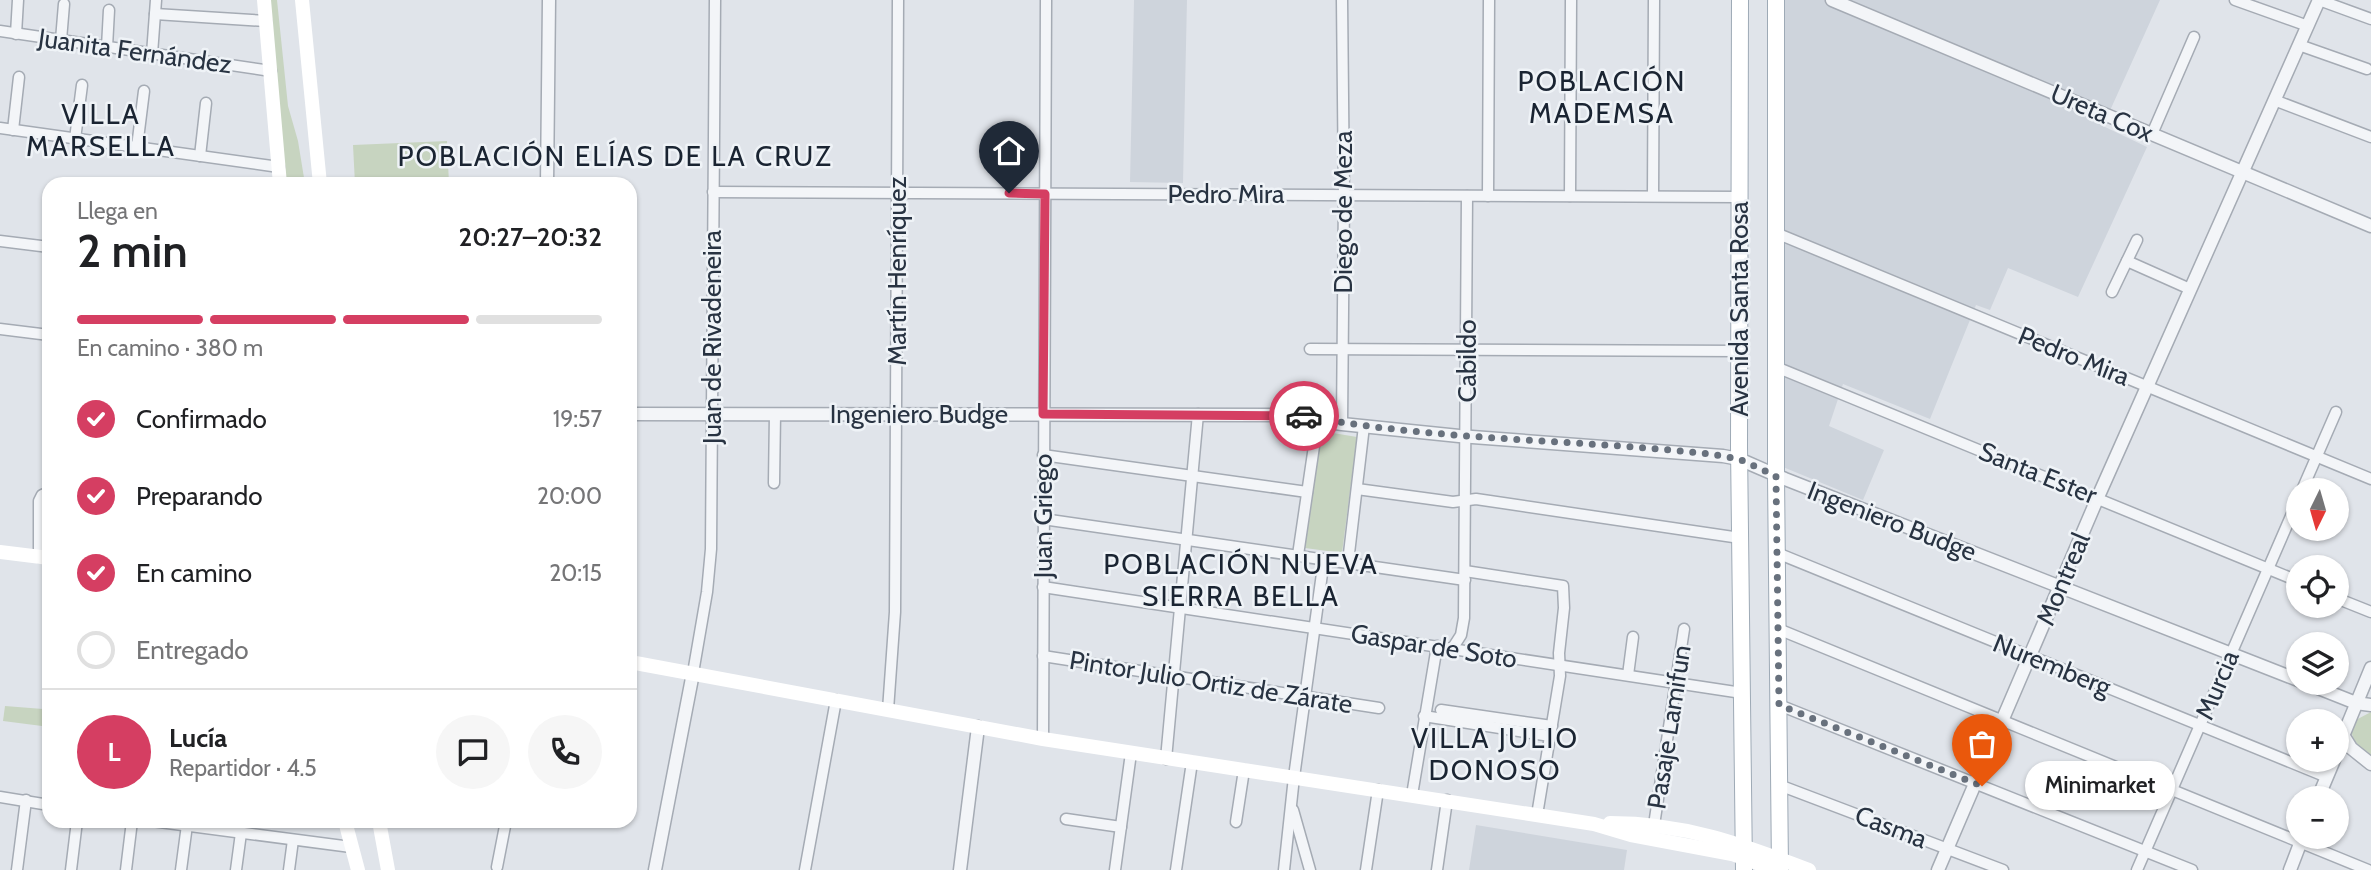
<!DOCTYPE html>
<html lang="es">
<meta charset="utf-8">
<style>
:root{--surface:#fff;--page:#f6f6f6;--text:#202124;--muted:#757577;--line:#e0e0e0;--accent:#d53e62}
body{margin:0;font-family:Cabin,sans-serif;background:var(--page);color:var(--text);height:100vh;display:flex;flex-direction:column;font-size:26px;white-space:nowrap}
*{box-sizing:border-box;margin:0}
p{font-size:23px;color:var(--muted)}
.icon{flex:none;width:38px;height:38px;fill:none;stroke:currentColor;stroke-width:2;stroke-linecap:round;stroke-linejoin:round}
.map{position:relative;flex:1;overflow:hidden}
.side{position:absolute;left:42px;top:177px;width:595px;height:651px;display:flex;flex-direction:column;background:var(--surface);border-radius:21px;box-shadow:0 2px 5px #0004}
.side>*{flex:none}
.needle{width:46px;rotate:185deg}
.buttons{position:absolute;left:2286px;top:478px;display:grid;gap:14px}
.buttons a{display:grid;place-items:center;width:63px;height:63px;border-radius:50%;background:var(--surface);box-shadow:0 2px 5px #0004;font-size:35px}
.pin{position:absolute;display:grid;place-items:center;width:60px;height:60px;color:#fff;margin:-72px -30px;border-radius:50% 50% 50% 0;rotate:-45deg;box-shadow:0 0 7px #0007}
.pin .icon{rotate:45deg}
.courier{position:absolute;display:grid;place-items:center;width:70px;height:70px;margin:-35px;border:5px solid #d53e62;border-radius:50%;background:#fff;color:#222;box-shadow:0 2px 9px #0007}
.bubble{position:absolute;height:49px;border-radius:24px;background:var(--surface);box-shadow:0 2px 5px #0004;font-size:23px;font-weight:600;line-height:49px;text-align:center}
.head em{font-style:normal;font-weight:600}
.head div{display:flex;flex-direction:column-reverse}
.head{display:flex;align-items:center;justify-content:space-between;height:119px;padding:0 35px}
h1{font-size:46px;font-weight:600;line-height:52px}
.bar{display:grid;grid-template-columns:repeat(4,1fr);gap:10px 7px;align-content:center;height:84px;padding:0 35px}
.bar i{height:9px;border-radius:5px;background:var(--line)}
.bar .current{background:var(--accent)}
.bar p{grid-column:span 4}
.line{display:flex;align-items:center;gap:18px;padding:0 35px;border-top:2px solid var(--line)}
.line div{flex:1}
.round{display:grid;place-items:center;flex:none;width:74px;height:74px;border-radius:37px;background:var(--page)}
ol{padding:0 35px;list-style:none}
li{display:flex;align-items:center;gap:21px;height:77px}
li p{margin-inline-start:auto}
li .icon{padding:7px;border-radius:50%;background:var(--accent);color:#fff;stroke-width:4}
li:last-child{color:var(--muted)}
li i{width:38px;height:38px;border:4px solid var(--line);border-radius:50%}
.map>svg:first-child{display:block}
.built{fill:#ced4dc}
.green{fill:#c7d4c0}
.lines{fill:none;stroke-linecap:round;stroke-linejoin:round}
.minor-casing{stroke:#a5abb4;stroke-width:13}
.tertiary-casing{stroke:#a5abb4;stroke-width:15}
.primary-casing{stroke:#9eaab6;stroke-width:18}
.minor{stroke:#f3f5f8;stroke-width:10}
.tertiary{stroke:#f3f5f8;stroke-width:12}
.secondary{stroke:#fff;stroke-width:14}
.primary{stroke:#fff;stroke-width:16}
.done{stroke:#68717d;stroke-width:7;stroke-dasharray:0 12.6}
.route{stroke:#d53e62;stroke-width:9}
.labels{text-anchor:middle;stroke-width:5;stroke-linejoin:round;paint-order:stroke}
.street-label{font-size:26px;fill:#283342;stroke:#eff3f7}
.neighbourhood-label{font-size:28px;letter-spacing:2px;fill:#1a2432;stroke:#eff3f7}
</style>
<div class="map">
<svg width="2371" height="870" viewBox="0 0 2371 870">
<rect width="100%" height="100%" fill="#e0e4ea"/>
<g class="built">
<path d="M 1134,0 L 1187,0 L 1183,183 L 1130,182 Z"/>
<path d="M 1784,0 L 2160,0 L 2103,126 L 2147,147 L 2078,297 L 2008,268 L 1990,310 L 1976,305 L 1930,419 L 1843,384 L 1829,426 L 1884,450 L 1863,500 L 1783,467 Z"/>
<path d="M 1476,825 L 1627,850 L 1624,870 L 1469,870 Z"/>
</g>
<g class="green">
<path d="M 267,0 L 277,0 L 288,106 L 298,141 L 305,184 L 284,184 Z"/>
<path d="M 447,141 L 449,184 L 355,184 L 353,145 Z"/>
<path d="M 1321,431 L 1357,437 L 1342,553 L 1305,548 Z"/>
<path d="M 5,706 L 43,709 L 42,726 L 3,721 Z"/>
<path d="M 2371,712 L 2371,755 C 2358,747 2349,739 2352,722 Z"/>
</g>
<g class="lines">
<defs>
<g id="minor">
<path d="M 1342,0 L 1344,195 L 1342,424"/>
<path d="M 2235,0 L 2308,26"/>
<path d="M 2319,0 L 2371,19"/>
<path d="M 155,14 L 266,21"/>
<path d="M 0,31 L 271,71"/>
<path d="M 16,34 L 18,0"/>
<path d="M 61,40 L 64,4"/>
<path d="M 2299,45 L 2367,69"/>
<path d="M 107,47 L 109,10"/>
<path d="M 152,54 L 156,0"/>
<path d="M 2274,100 L 2371,137"/>
<path d="M 0,128 L 279,167"/>
<path d="M 13,130 L 19,77"/>
<path d="M 2152,134 L 2194,37"/>
<path d="M 75,139 L 82,85"/>
<path d="M 137,147 L 144,91"/>
<path d="M 200,156 L 206,103"/>
<path d="M 713,192 L 1739,197"/>
<path d="M 1488,196 L 1489,0"/>
<path d="M 1570,196 L 1571,0"/>
<path d="M 1653,196 L 1654,0"/>
<path d="M 1776,233 L 2371,479"/>
<path d="M 0,241 L 49,247"/>
<path d="M 2127,261 L 2190,289"/>
<path d="M 2112,292 L 2137,240"/>
<path d="M 0,329 L 49,335"/>
<path d="M 1310,349 L 1739,351"/>
<path d="M 1776,367 L 2298,581"/>
<path d="M 1043,455 L 1307,492"/>
<path d="M 774,483 L 775,414"/>
<path d="M 1357,489 L 1453,502 L 1476,499 L 1740,538"/>
<path d="M 2302,490 L 2336,412"/>
<path d="M 1043,519 L 1465,580"/>
<path d="M 1777,553 L 2327,777"/>
<path d="M 1298,555 L 1318,419"/>
<path d="M 39,557 L 39,501 L 42,495 L 49,492"/>
<path d="M 1348,562 L 1364,426"/>
<path d="M 1465,571 L 1563,586 L 1564,608 L 1559,653 L 1560,676 L 1537,815"/>
<path d="M 1043,587 L 1742,693"/>
<path d="M 2336,598 L 2371,612"/>
<path d="M 1778,629 L 2368,870"/>
<path d="M 1452,649 L 1461,635 L 1464,618 L 1467,196"/>
<path d="M 1043,656 L 1379,708"/>
<path d="M 693,673 L 707,592 L 711,549 L 715,0"/>
<path d="M 1628,675 L 1633,637"/>
<path d="M 1779,705 L 2192,870"/>
<path d="M 888,710 L 895,612 L 898,0"/>
<path d="M 1441,710 L 1552,726"/>
<path d="M 1424,716 L 1550,736"/>
<path d="M 1043,739 L 1046,0"/>
<path d="M 1166,759 L 1198,414"/>
<path d="M 1779,785 L 2003,870"/>
<path d="M 1412,795 L 1437,646"/>
<path d="M 0,797 L 49,805"/>
<path d="M 1293,810 L 1310,870"/>
<path d="M 1066,819 L 1121,827"/>
<path d="M 152,821 L 351,847"/>
<path d="M 1236,822 L 1244,770"/>
<path d="M 1654,825 L 1684,629"/>
<path d="M 497,867 L 506,821"/>
<path d="M 17,870 L 26,800"/>
<path d="M 71,870 L 77,821"/>
<path d="M 126,870 L 132,821"/>
<path d="M 181,870 L 187,825"/>
<path d="M 236,870 L 241,833"/>
<path d="M 289,870 L 293,840"/>
<path d="M 805,870 L 836,700"/>
<path d="M 1115,870 L 1131,753"/>
<path d="M 1176,870 L 1192,762"/>
<path d="M 1284,870 L 1294,777 L 1324,559"/>
<path d="M 1366,870 L 1378,790"/>
<path d="M 1437,870 L 1447,800"/>
<path d="M 2137,870 L 2298,500"/>
</g>
<g id="tertiary">
<path d="M 1832,0 L 2371,226"/>
<path d="M 547,184 L 549,0"/>
<path d="M 630,414 L 1287,415 L 1342,424 L 1459,436 L 1723,456 L 1739,459 L 1785,479 L 2298,680"/>
<path d="M 2303,682 L 2356,703 L 2371,705"/>
<path d="M 2343,735 L 2351,748 L 2371,764"/>
<path d="M 2336,753 L 2371,668"/>
<path d="M 2318,798 L 2334,760"/>
<path d="M 655,870 L 693,673"/>
<path d="M 960,870 L 978,727"/>
<path d="M 1938,870 L 2098,497 L 2319,0"/>
<path d="M 2290,870 L 2303,836"/>
</g>
<g id="primary">
<path d="M 1740,0 L 1739,447 L 1744,870"/>
<path d="M 1776,0 L 1776,476 L 1780,870"/>
</g>
</defs>
<use href="#minor" class="minor-casing"/>
<use href="#tertiary" class="tertiary-casing"/>
<use href="#primary" class="primary-casing"/>
<use href="#minor" class="minor"/>
<use href="#tertiary" class="tertiary"/>
<g class="secondary">
<path d="M 264,0 L 280,184"/>
<path d="M 302,0 L 320,184"/>
<path d="M 0,552 L 49,558"/>
<path d="M 630,662 L 1043,739 L 1594,824 L 1631,835 L 1732,854 L 1776,870"/>
<path d="M 345,821 L 358,870"/>
<path d="M 379,821 L 388,870"/>
<path d="M 1610,823 C 1684,823 1741,844 1809,870"/>
</g>
<use href="#primary" class="primary"/>
</g>
<g class="lines">
<path class="done" d="M 1304,416 C 1438,441 1575,439 1710,454 L 1739,459 L 1776,476 L 1779,705 L 1982,786"/>
<path class="route" d="M 1009,193 L 1045,194 L 1043,414 L 1304,416"/>
</g>
<g class="labels">
<g class="street-label">
<text transform="translate(135 51) rotate(8)" y="9">Juanita Fernández</text>
<text transform="translate(2102 113) rotate(23)" y="9">Ureta Cox</text>
<text x="1226" y="203">Pedro Mira</text>
<text transform="translate(1343 212) rotate(-90)" y="9">Diego de Meza</text>
<text transform="translate(897 271) rotate(-90)" y="9">Martín Henríquez</text>
<text transform="translate(1739 309) rotate(-90)" y="9">Avenida Santa Rosa</text>
<text transform="translate(712 337) rotate(-90)" y="9">Juan de Rivadeneira</text>
<text transform="translate(2074 356) rotate(22)" y="9">Pedro Mira</text>
<text transform="translate(1467 361) rotate(-90)" y="9">Cabildo</text>
<text x="919" y="423">Ingeniero Budge</text>
<text transform="translate(2038 473) rotate(22)" y="9">Santa Ester</text>
<text transform="translate(1043 516) rotate(-90)" y="9">Juan Griego</text>
<text transform="translate(1892 521) rotate(21)" y="9">Ingeniero Budge</text>
<text transform="translate(2063 579) rotate(-67)" y="9">Montreal</text>
<text transform="translate(1434 646) rotate(9)" y="9">Gaspar de Soto</text>
<text transform="translate(2052 665) rotate(22)" y="9">Nuremberg</text>
<text transform="translate(1211 682) rotate(9)" y="9">Pintor Julio Ortiz de Zárate</text>
<text transform="translate(2217 685) rotate(-67)" y="9">Murcia</text>
<text transform="translate(1669 727) rotate(-81)" y="9">Pasaje Lamifun</text>
<text transform="translate(1891 827) rotate(21)" y="9">Casma</text>
</g>
<g class="neighbourhood-label">
<text x="1602" y="91">POBLACIÓN<tspan x="1602" dy="32">MADEMSA</tspan></text>
<text x="101" y="124">VILLA<tspan x="101" dy="32">MARSELLA</tspan></text>
<text x="615" y="166">POBLACIÓN ELÍAS DE LA CRUZ</text>
<text x="1241" y="574">POBLACIÓN NUEVA<tspan x="1241" dy="32">SIERRA BELLA</tspan></text>
<text x="1495" y="748">VILLA JULIO<tspan x="1495" dy="32">DONOSO</tspan></text>
</g>
</g>
</svg>
<div class="buttons">
<a><svg class="needle" viewBox="-14 -14 28 28"><path d="M0-13l5 13h-10z" fill="#e53935"/><path d="M0 13l5-13h-10z" fill="#757577"/></svg></a>
<a><svg class="icon" aria-label="locate" viewBox="0 0 24 24"><circle cx="12" cy="12" r="6"/><path d="M12 2v4M12 18v4M2 12h4M18 12h4"/></svg></a>
<a><svg class="icon" aria-label="layers" viewBox="0 0 24 24"><path d="M12 4l9 5-9 5-9-5zM3 14l9 5 9-5"/></svg></a>
<a>+</a>
<a>−</a>
</div>
<div class="pin" style="left:1982px;top:786px;background:#ea580c"><svg class="icon" aria-label="bag" viewBox="0 0 24 24"><path d="M5 8h14l-1 12H6zM9 8a3 3 0 0 1 6 0"/></svg></div>
<div class="pin" style="left:1009px;top:193px;background:#1f2937"><svg class="icon" aria-label="home" viewBox="0 0 24 24"><path d="M3 11l9-7 9 7M6 9v11h12V9"/></svg></div>
<div class="courier" style="left:1304px;top:416px"><svg class="icon" aria-label="car" viewBox="0 0 24 24"><path d="M5 17H2v-5l4-1 3-4h7l3 4 3 1v5h-3M9 17h6M6 11h13"/><circle cx="7" cy="17" r="2"/><circle cx="17" cy="17" r="2"/></svg></div>
<div class="bubble" style="left:2025px;top:761px;width:150px">Minimarket</div>
<section class="side">
<div class="head"><div><h1>2 min</h1><p>Llega en</p></div><em>20:27–20:32</em></div>
<div class="bar"><i class="current"></i><i class="current"></i><i class="current"></i><i></i><p>En camino · 380 m</p></div>
<ol>
<li><svg class="icon" aria-label="check" viewBox="0 0 24 24"><path d="M5 12l5 5 9-10"/></svg>Confirmado<p>19:57</p></li>
<li><svg class="icon" aria-label="check" viewBox="0 0 24 24"><path d="M5 12l5 5 9-10"/></svg>Preparando<p>20:00</p></li>
<li><svg class="icon" aria-label="check" viewBox="0 0 24 24"><path d="M5 12l5 5 9-10"/></svg>En camino<p>20:15</p></li>
<li><i></i>Entregado</li>
</ol>
<div class="line" style="height:126px"><b class="round" style="background:var(--accent);color:#fff">L</b><div><b>Lucía</b><p>Repartidor · 4.5</p></div><a class="round"><svg class="icon" aria-label="chat" viewBox="0 0 24 24"><path d="M4 5h16v11H9l-5 4z"/></svg></a><a class="round"><svg class="icon" aria-label="phone" viewBox="0 0 24 24"><path d="M5 4h4l2 5-3 2q2 4 5 5l2-3 5 2v4C11 20 4 13 5 4z"/></svg></a></div>
</section>
</div>
